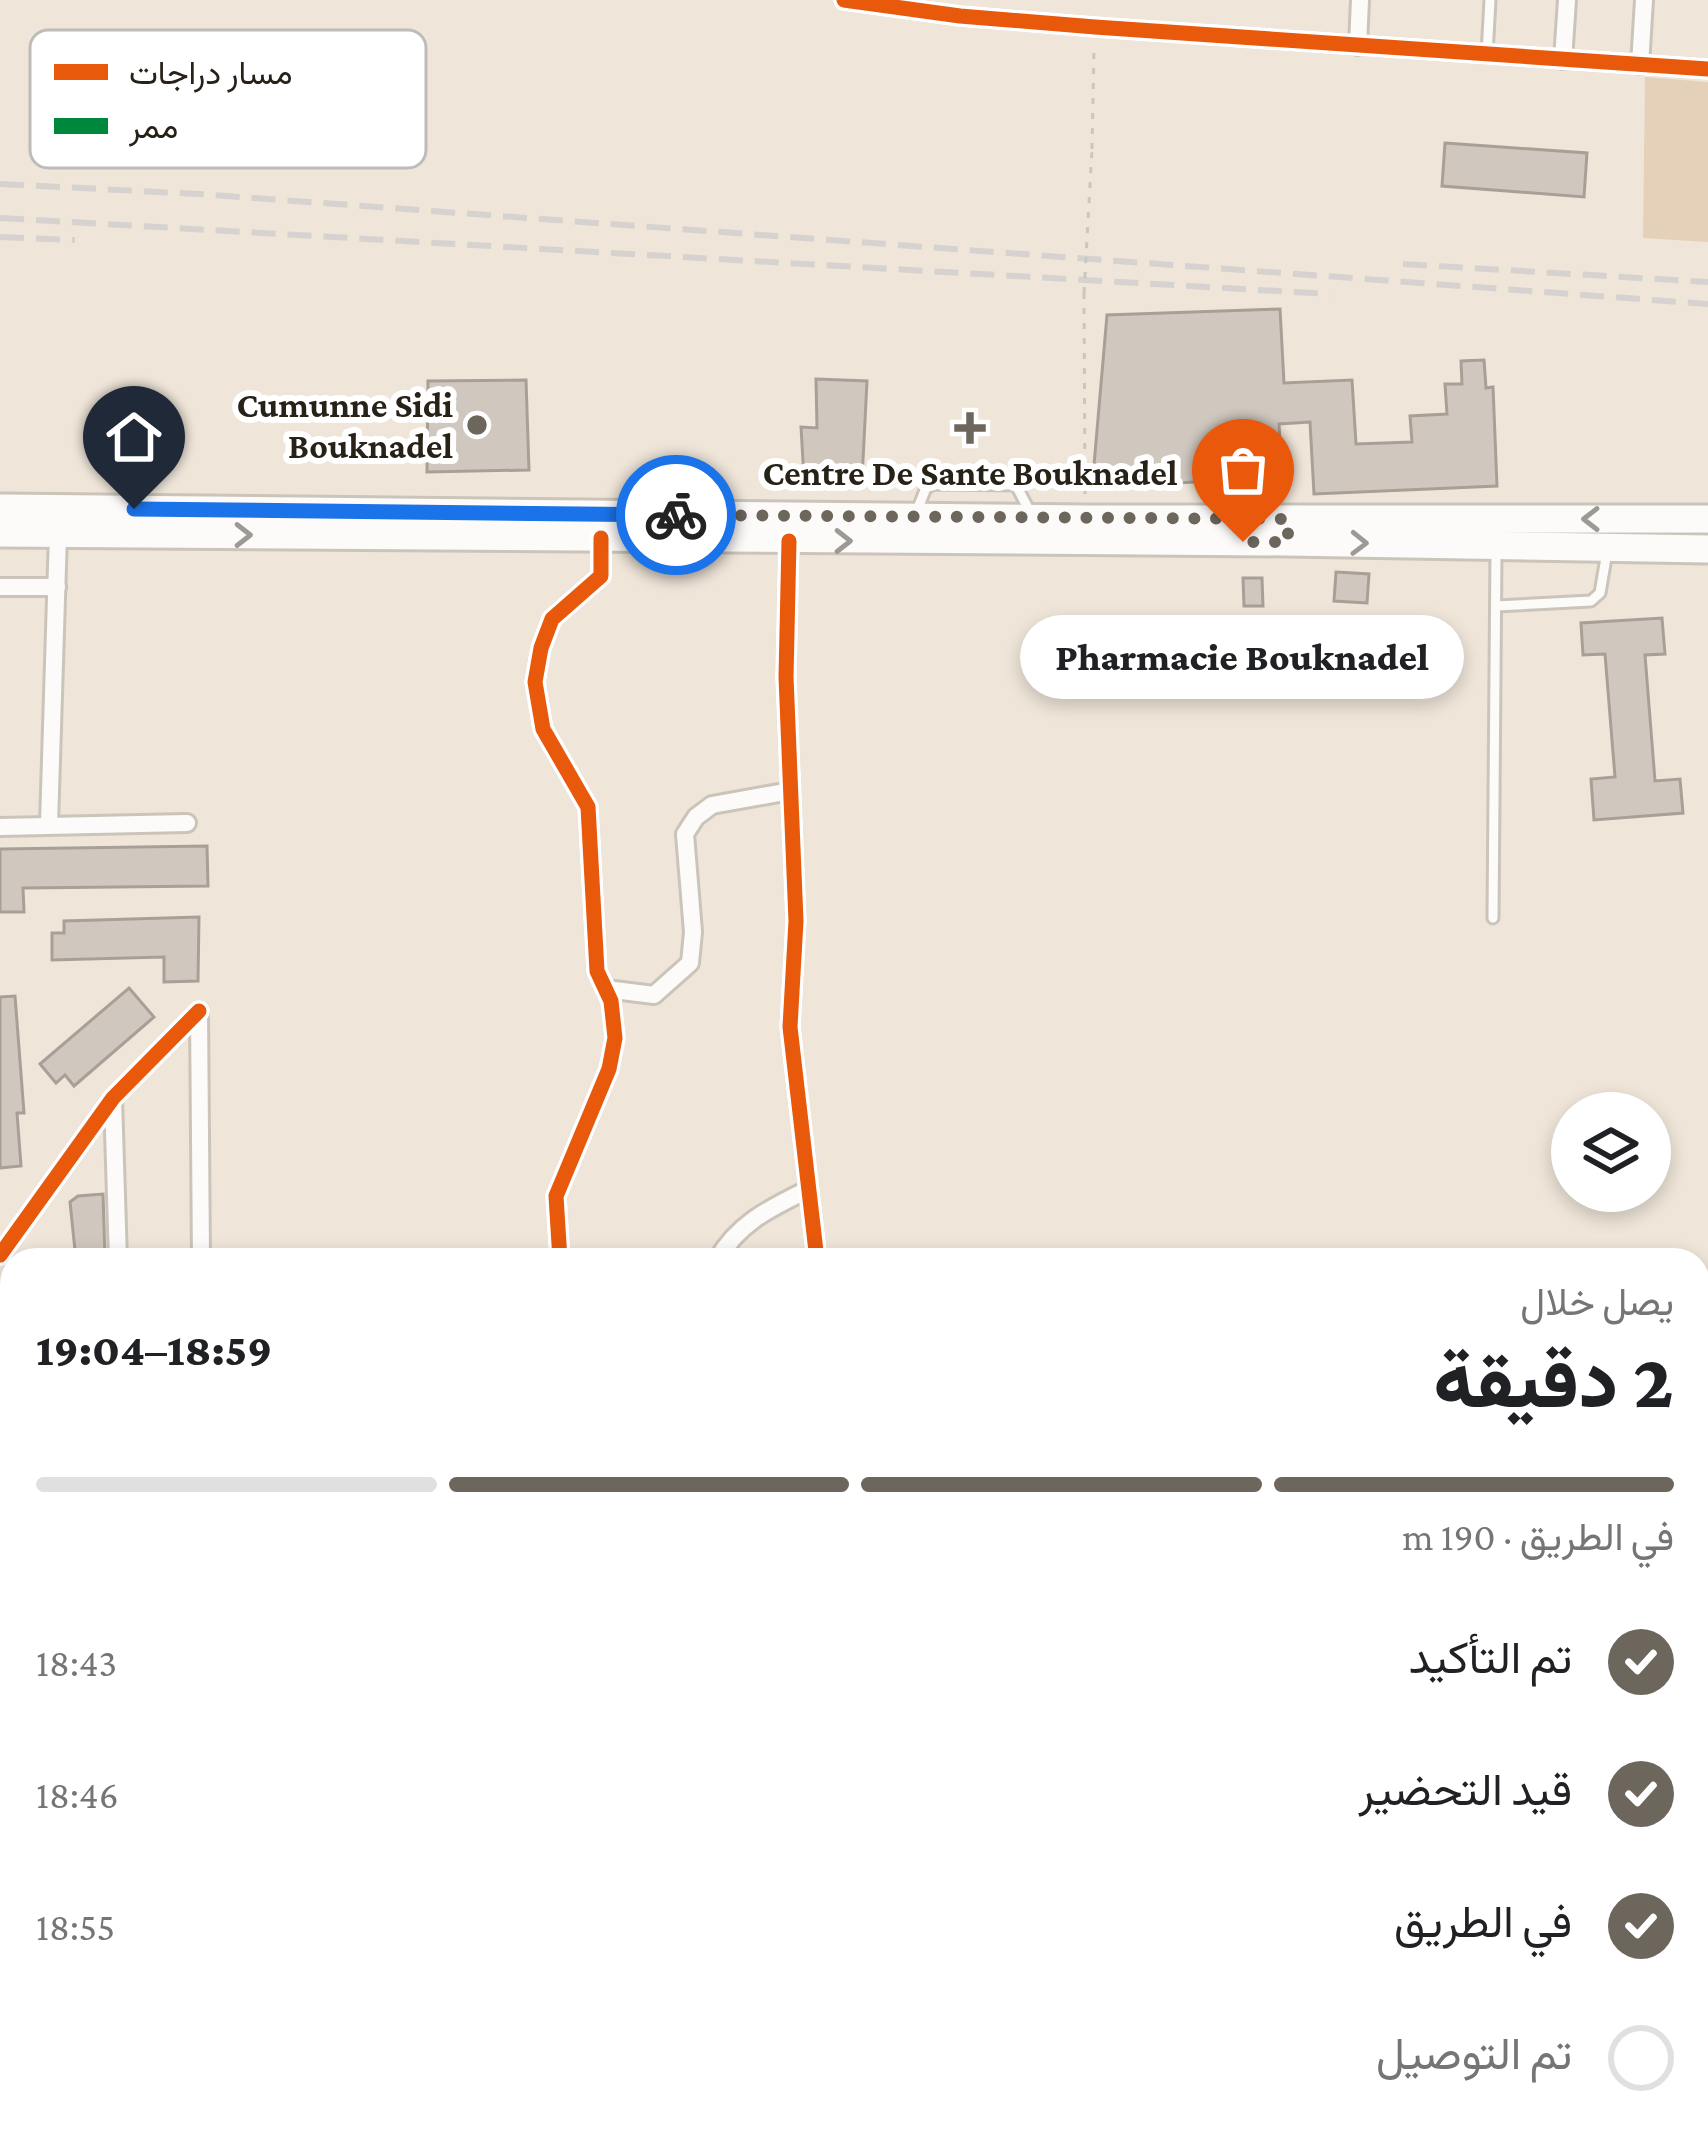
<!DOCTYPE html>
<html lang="ar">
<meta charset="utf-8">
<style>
:root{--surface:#fff;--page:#f2f2f2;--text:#202124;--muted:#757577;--line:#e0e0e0;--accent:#6d665c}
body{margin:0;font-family:"Crimson Pro",Vazirmatn,serif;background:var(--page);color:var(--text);direction:rtl;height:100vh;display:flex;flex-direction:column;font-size:45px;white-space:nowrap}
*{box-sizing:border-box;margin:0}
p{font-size:39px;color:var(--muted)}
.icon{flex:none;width:66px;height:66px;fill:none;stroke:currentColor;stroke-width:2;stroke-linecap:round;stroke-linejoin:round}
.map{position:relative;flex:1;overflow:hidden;direction:ltr}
.side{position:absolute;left:0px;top:1248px;width:1710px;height:903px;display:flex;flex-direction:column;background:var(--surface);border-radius:36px 36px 0 0;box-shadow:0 6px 18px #0003;direction:rtl}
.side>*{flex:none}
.tools{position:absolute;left:1551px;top:1092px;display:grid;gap:24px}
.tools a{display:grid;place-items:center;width:120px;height:120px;border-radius:50%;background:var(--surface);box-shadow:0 6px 18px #0003;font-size:60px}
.pin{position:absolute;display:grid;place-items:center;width:102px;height:102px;color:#fff;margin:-123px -51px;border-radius:50% 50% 50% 0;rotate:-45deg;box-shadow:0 0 12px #0007}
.pin .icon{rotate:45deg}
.courier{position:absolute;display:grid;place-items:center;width:120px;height:120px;margin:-60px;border:9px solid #1a73e8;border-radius:50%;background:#fff;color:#222;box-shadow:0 3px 15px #0007}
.bubble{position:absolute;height:84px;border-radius:42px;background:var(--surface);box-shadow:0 6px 18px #0003;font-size:39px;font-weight:800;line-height:84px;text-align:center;direction:rtl}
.overview em{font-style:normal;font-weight:800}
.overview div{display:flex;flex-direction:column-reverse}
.overview{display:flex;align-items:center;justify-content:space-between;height:204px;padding:0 36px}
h1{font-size:78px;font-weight:800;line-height:90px}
.bar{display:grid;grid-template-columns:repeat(4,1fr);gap:18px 12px;align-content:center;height:144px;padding:0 36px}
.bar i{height:15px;border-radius:9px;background:var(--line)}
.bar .on{background:var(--accent)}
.bar p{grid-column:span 4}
ol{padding:0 36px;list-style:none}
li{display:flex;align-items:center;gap:36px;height:132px}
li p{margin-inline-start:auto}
li .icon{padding:12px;border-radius:50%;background:var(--accent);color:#fff;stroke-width:4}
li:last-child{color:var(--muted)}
li i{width:66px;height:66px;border:6px solid var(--line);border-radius:50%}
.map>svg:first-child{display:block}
.green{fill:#e5d1b9}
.building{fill:#d0c8bf;stroke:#a8a097;stroke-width:3}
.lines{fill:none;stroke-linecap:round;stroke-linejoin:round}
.lane-casing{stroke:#cbc4ba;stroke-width:15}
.street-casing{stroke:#cbc4ba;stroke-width:22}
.primary-casing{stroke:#cbc4ba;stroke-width:33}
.path{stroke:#cac7c1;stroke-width:3;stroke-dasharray:6 9;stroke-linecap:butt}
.lane{stroke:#fdfbf9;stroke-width:9}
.street{stroke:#fdfbf9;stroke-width:16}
.primary{stroke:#fdfbf9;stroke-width:27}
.rail{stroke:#d6d2cf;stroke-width:6;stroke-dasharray:24 12;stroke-linecap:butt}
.path-bridge{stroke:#cac7c1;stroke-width:3;stroke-dasharray:6 9;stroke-linecap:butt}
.quiet{stroke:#00873e;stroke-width:12;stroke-dasharray:24 12;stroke-linecap:butt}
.cycleway-casing{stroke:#fff;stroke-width:22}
.cycleway{stroke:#e8590c;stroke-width:15}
.oneway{stroke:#9d9994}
.done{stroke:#6d665c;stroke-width:12;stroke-dasharray:0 21.6}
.route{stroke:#1a73e8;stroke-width:15}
.poi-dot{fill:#6d665c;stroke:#fff;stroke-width:4.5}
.labels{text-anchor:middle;stroke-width:12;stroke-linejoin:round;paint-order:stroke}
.poi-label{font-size:36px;font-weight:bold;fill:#272118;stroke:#fff;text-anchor:end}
.key{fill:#fff;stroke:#bebcba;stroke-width:3}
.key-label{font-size:33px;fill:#272118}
</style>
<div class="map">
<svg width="1708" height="2149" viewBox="0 0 1708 2149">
<rect width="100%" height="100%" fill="#efe5d9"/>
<path class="green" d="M 1645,77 L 1708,82 L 1708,242 L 1643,238 Z"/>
<g class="building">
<path d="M 1445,143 L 1587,153 L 1584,197 L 1442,186 Z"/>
<path d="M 1280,309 L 1284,383 L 1352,380 L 1356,444 L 1412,442 L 1410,416 L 1447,414 L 1445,384 L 1462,384 L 1461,361 L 1484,360 L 1486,388 L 1493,387 L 1497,486 L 1314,494 L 1310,422 L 1279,424 L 1282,477 L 1092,488 L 1107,315 Z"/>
<path d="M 816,379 L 867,381 L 862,480 L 804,478 L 801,427 L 817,428 Z"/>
<path d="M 526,380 L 529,470 L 427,472 L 428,381 Z"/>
<path d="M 1336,572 L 1369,574 L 1367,603 L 1334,601 Z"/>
<path d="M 1243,578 L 1262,578 L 1263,606 L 1244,606 Z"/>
<path d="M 1662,618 L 1665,654 L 1645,655 L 1655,781 L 1680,779 L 1683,813 L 1594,820 L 1591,779 L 1615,777 L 1605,654 L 1583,655 L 1581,623 Z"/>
<path d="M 207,846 L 208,886 L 23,888 L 24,912 L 0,912 L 0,849 Z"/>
<path d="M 199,917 L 198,981 L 164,982 L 164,957 L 52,960 L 52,933 L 64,933 L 64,921 Z"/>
<path d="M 129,988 L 154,1017 L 74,1086 L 65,1075 L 56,1083 L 40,1064 Z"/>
<path d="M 15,996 L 24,1113 L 17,1113 L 21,1166 L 0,1168 L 0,997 Z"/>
<path d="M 103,1194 L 105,1257 L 76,1260 L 70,1202 L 78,1196 Z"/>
</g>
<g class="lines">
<defs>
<g id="lane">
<path d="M 1487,54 L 1490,0"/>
<path d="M 916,513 L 926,488 L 934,484 L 1016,485 L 1031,514"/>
<path d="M 1496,606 L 1591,601 L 1600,593 L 1607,552"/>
<path d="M 1493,918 L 1496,551"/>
</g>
<g id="street">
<path d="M 844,0 L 960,16 L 1095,27 L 1708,69"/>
<path d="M 1358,46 L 1360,0"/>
<path d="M 1563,60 L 1567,0"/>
<path d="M 1640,65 L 1644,0"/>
<path d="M 789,541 L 786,677 L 796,921 L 790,1027 L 817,1260"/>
<path d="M 0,587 L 57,587"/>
<path d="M 49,824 L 58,534"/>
<path d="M 0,827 L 187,823"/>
<path d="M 606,989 L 654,995 L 690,963 L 693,932 L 685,834 L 696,817 L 712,805 L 790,791"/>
<path d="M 199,1011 L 201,1260"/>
<path d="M 113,1099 L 118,1260"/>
<path d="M 0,1255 L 113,1098 L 199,1011"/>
<path d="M 560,1260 L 556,1196 L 609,1069 L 615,1038 L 611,1001 L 597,971 L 588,807 L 543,729 L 535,682 L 541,648 L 552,619 L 601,576 L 601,538"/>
<path d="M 717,1260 C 739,1222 771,1208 809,1189"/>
<path d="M 0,1498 L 12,1499"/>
<path d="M 0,1609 L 12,1609"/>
<path d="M 0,1647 L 12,1646"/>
<path d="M 0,1758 L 12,1758"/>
<path d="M 0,1854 L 5,1855 L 12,1868"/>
<path d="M 0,1965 L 12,1957"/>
<path d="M 0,1994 L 12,2010"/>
<path d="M 0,2137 L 13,2149"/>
<path d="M 785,2149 L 786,2139"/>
</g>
<g id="primary">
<path d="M 0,508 L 1086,519 L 1708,519"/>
<path d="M 0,533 L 1288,542 L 1708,549"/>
</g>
</defs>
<use href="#lane" class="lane-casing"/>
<use href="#street" class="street-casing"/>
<use href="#primary" class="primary-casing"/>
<g class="path">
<path d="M 1092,149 L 1094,47"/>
<path d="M 1084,293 L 1085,496"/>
</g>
<use href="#lane" class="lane"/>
<use href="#street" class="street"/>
<use href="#primary" class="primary"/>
<g class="rail">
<path d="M 0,184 L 199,194 L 1708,304"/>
<path d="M 0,218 L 1330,294"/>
<path d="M 0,237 L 75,240"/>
<path d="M 1403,264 L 1708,282"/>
</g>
<path class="path-bridge" d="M 1084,293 L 1092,149"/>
<path class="quiet" d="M 355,2149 L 356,2139"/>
<defs>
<g id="cycleway">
<path d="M 844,0 L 960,16 L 1095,27 L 1708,69"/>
<path d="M 789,541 L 786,677 L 796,921 L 790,1027 L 817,1260"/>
<path d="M 0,1255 L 113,1098 L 199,1011"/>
<path d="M 560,1260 L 556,1196 L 609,1069 L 615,1038 L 611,1001 L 597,971 L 588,807 L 543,729 L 535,682 L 541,648 L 552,619 L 601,576 L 601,538"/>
</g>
</defs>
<use href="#cycleway" class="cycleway-casing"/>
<use href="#cycleway" class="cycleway"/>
</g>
<defs><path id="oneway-chevron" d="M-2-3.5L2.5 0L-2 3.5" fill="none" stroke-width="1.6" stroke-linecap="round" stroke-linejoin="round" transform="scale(3)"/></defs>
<g class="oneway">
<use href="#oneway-chevron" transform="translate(1591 519) rotate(-180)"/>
<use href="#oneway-chevron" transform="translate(243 535)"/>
<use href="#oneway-chevron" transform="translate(843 541)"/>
<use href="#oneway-chevron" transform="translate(1359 543) rotate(1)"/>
</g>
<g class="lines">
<path class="done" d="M 676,515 L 1288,519 L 1288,542 L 1243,542"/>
<path class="route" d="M 134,509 L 676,515"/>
</g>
<g class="poi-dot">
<circle cx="477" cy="425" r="12"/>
<path d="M964 410h12v12h12v12h-12v12h-12v-12h-12v-12h12z"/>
</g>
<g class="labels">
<g class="poi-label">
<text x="453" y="417">Cumunne Sidi<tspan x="453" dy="41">Bouknadel</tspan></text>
<text x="970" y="485" text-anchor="middle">Centre De Sante Bouknadel</text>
</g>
</g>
<rect x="30" y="30" width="396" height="138" rx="18" class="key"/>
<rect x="54" y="64" width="54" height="16" fill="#e8590c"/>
<rect x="54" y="118" width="54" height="16" fill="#00873e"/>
<g class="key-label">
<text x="129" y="84">مسار دراجات</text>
<text x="129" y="138">ممر</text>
</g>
</svg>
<div class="tools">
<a><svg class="icon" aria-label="layers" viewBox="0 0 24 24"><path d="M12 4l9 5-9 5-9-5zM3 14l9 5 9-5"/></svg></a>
</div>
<div class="pin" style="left:1243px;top:542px;background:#ea580c"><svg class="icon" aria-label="bag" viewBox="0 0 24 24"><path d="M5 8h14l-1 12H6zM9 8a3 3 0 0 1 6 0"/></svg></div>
<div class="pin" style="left:134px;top:509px;background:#1f2937"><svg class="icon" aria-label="home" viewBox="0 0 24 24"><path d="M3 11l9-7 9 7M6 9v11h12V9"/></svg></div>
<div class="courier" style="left:676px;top:515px"><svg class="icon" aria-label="bike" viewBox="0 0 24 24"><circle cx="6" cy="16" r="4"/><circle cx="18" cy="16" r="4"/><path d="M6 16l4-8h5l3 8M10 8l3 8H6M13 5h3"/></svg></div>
<div class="bubble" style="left:1020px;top:615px;width:444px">Pharmacie Bouknadel</div>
<section class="side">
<div class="overview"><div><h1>2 دقيقة</h1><p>يصل خلال</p></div><em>18:59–19:04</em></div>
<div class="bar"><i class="on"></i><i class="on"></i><i class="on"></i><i></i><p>في الطريق · 190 m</p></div>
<ol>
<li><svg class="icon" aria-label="check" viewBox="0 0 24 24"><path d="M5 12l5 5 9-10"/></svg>تم التأكيد<p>18:43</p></li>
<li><svg class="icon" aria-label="check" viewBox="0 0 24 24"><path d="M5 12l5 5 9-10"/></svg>قيد التحضير<p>18:46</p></li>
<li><svg class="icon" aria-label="check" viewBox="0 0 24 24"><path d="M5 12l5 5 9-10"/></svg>في الطريق<p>18:55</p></li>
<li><i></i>تم التوصيل</li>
</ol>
</section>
</div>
